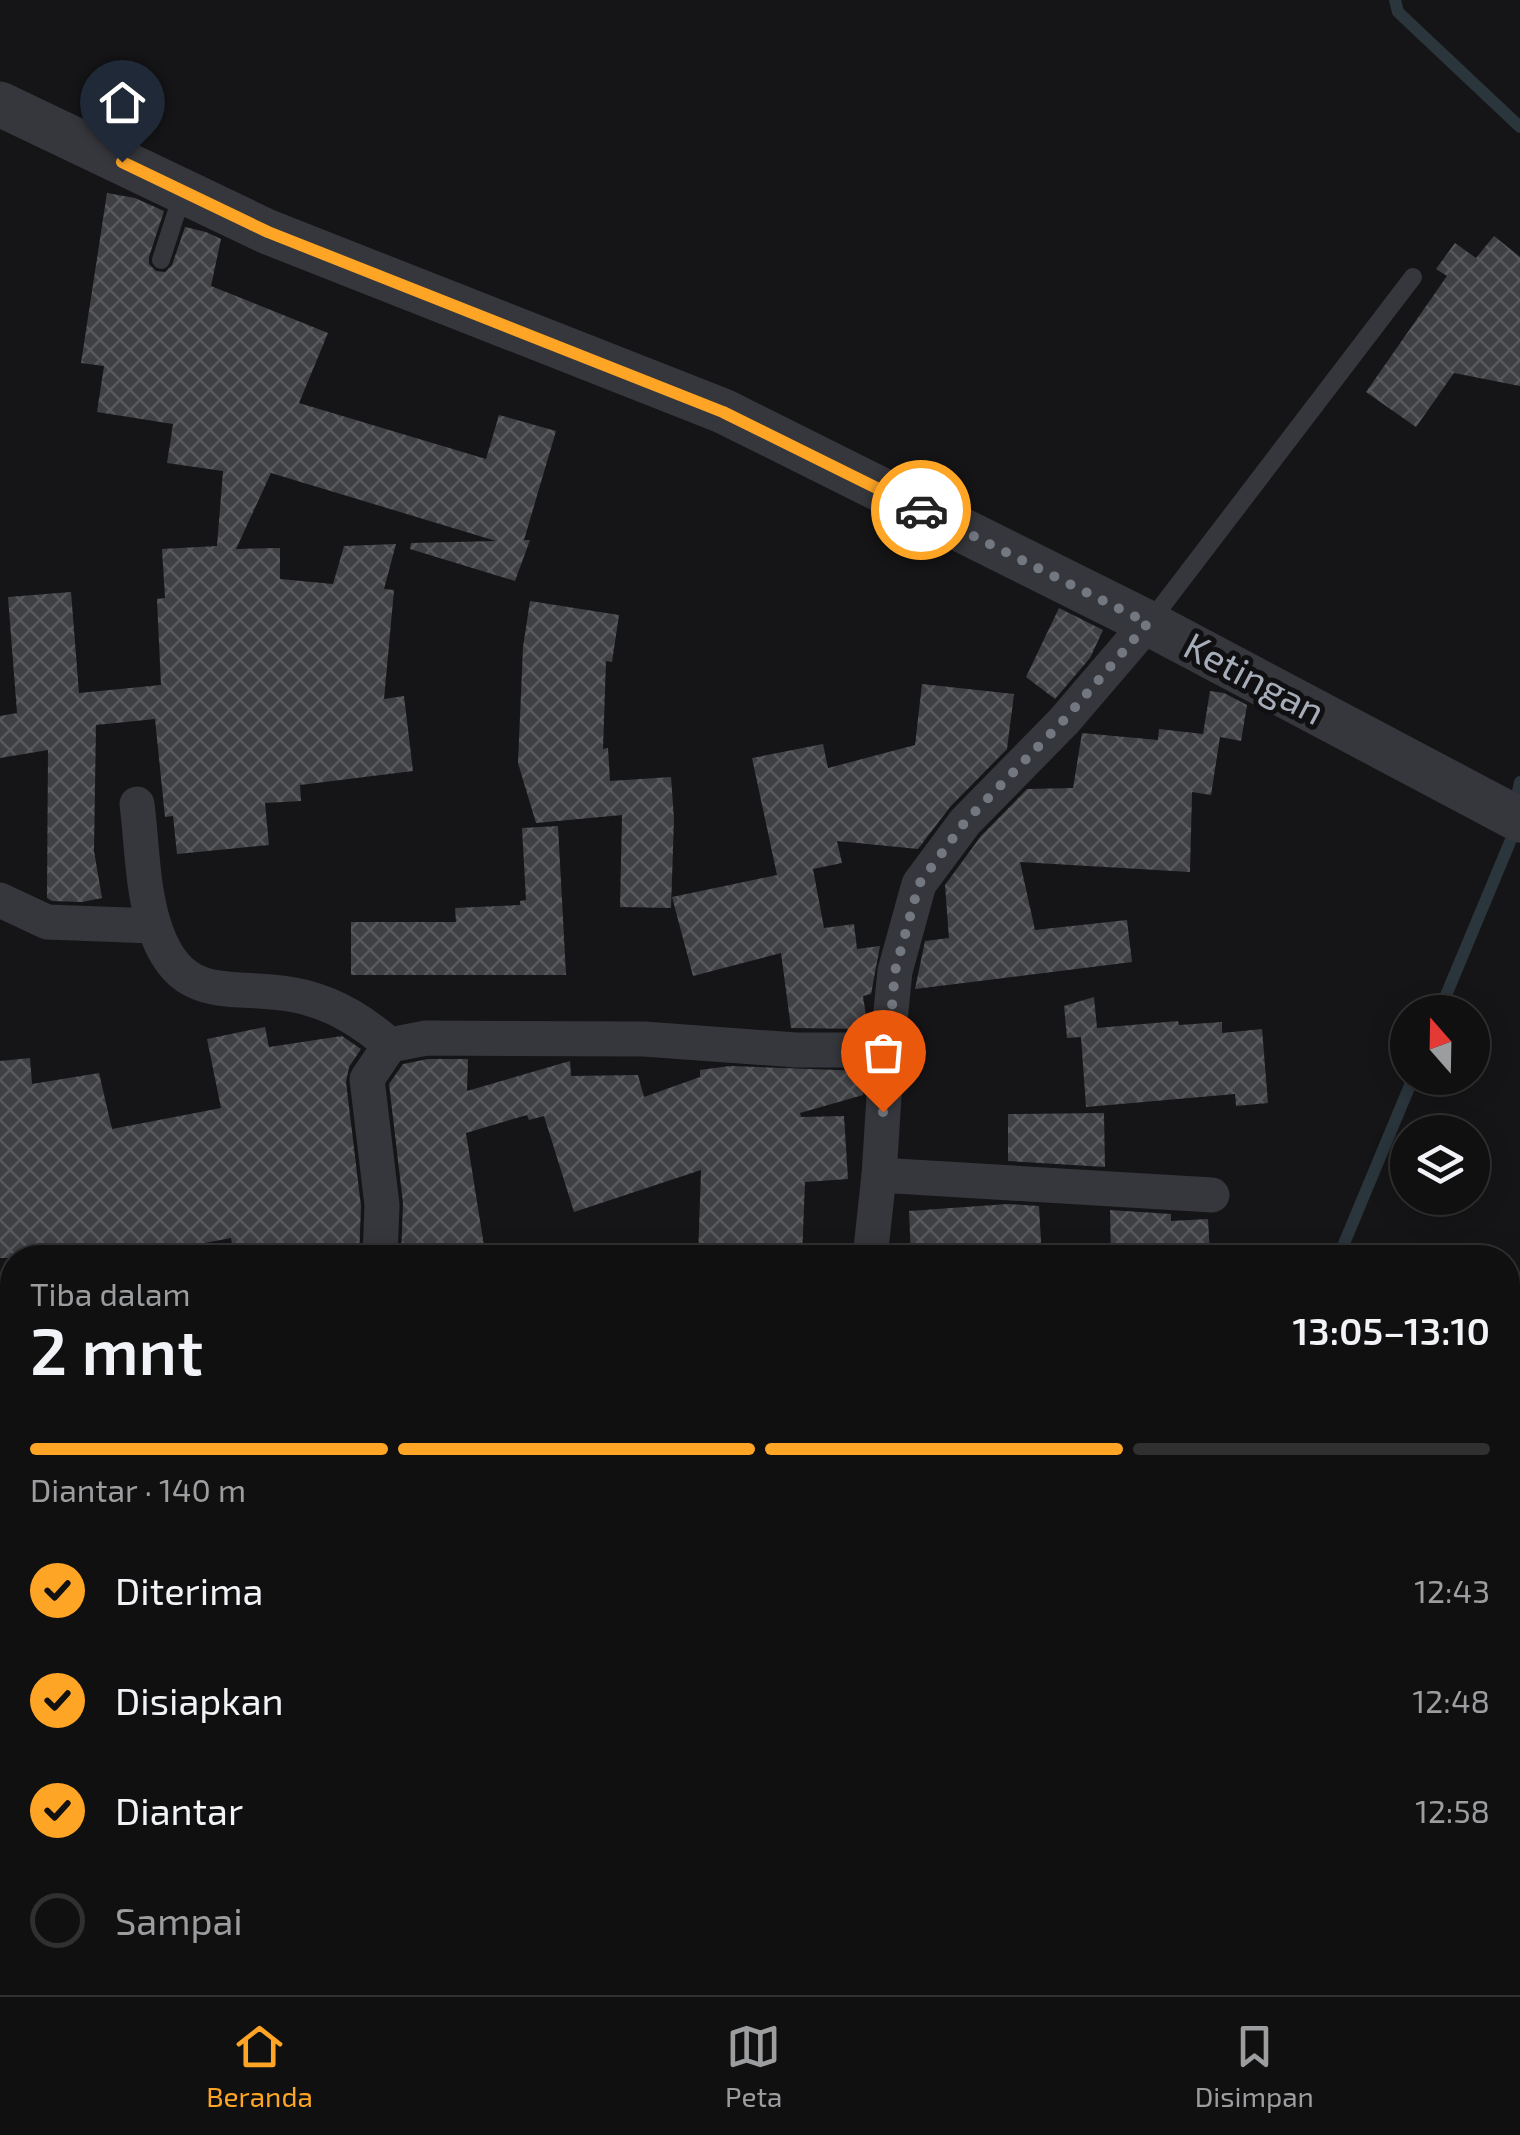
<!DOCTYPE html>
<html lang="id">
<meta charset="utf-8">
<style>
:root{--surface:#101011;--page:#19191a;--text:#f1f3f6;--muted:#9c9d9f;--line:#303031;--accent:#ffa525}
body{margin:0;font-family:"Exo 2",sans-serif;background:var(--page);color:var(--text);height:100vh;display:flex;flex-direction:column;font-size:38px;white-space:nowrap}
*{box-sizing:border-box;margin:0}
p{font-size:32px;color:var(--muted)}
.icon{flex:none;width:55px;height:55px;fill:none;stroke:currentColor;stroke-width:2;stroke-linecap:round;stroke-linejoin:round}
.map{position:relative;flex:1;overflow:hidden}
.side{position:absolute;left:0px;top:1245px;width:1520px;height:750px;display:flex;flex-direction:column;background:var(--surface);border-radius:40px 40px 0 0;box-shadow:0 5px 25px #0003,0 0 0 2px var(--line)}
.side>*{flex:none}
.needle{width:65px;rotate:340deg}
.controls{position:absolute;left:1390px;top:995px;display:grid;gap:20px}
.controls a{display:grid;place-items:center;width:100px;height:100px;border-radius:50%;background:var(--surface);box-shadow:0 5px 25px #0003,0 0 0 2px var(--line);font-size:50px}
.pin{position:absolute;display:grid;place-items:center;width:85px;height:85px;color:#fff;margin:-102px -42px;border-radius:50% 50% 50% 0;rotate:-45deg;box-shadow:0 0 10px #0007}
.pin .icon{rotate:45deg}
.courier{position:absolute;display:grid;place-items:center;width:100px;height:100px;margin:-50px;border:8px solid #ffa525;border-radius:50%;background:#fff;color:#222;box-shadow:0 2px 12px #0007}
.head em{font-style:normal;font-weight:600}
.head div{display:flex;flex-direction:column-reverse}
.head{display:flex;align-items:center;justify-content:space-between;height:170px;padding:0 30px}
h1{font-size:65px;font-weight:600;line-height:75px}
.bar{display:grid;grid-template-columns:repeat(4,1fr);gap:15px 10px;align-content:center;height:120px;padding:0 30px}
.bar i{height:12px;border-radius:8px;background:var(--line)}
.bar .selected{background:var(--accent)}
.bar p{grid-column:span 4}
ol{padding:0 30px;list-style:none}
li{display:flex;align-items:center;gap:30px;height:110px}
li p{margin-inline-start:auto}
li .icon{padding:10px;border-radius:50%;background:var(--accent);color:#111;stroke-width:4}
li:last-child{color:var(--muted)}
li i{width:55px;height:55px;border:5px solid var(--line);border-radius:50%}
.tab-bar{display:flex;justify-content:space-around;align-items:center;height:140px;border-top:2px solid var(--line);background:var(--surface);font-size:28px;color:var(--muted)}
.tab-bar a{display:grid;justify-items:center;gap:5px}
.tab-bar .selected{color:var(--accent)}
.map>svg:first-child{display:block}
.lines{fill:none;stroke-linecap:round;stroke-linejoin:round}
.stream{stroke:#2a353c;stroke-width:12}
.building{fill:url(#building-cross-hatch)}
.service{stroke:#36373c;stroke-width:18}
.minor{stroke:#36373c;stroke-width:35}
.tertiary{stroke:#36373c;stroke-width:45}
.done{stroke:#737880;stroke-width:10;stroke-dasharray:0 18}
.route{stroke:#ffa525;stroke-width:12}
.labels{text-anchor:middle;stroke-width:10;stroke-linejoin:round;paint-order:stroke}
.street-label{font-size:38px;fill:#a6adb8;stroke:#101012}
</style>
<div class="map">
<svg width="1520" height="1995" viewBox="0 0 1520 1995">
<defs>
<pattern id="building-cross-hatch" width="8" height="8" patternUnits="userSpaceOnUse" patternTransform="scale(2.5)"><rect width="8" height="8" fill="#3f4044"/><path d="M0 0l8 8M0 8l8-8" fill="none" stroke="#58595d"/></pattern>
</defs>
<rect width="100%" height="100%" fill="#151517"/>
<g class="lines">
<g class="stream">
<path d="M 1395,0 L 1398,12 L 1520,127"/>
<path d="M 1518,792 L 1520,782"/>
<path d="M 1439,1012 L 1510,842"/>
<path d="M 1338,1258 L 1413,1078"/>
<path d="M 1067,1982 L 1068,1995"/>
</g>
</g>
<g class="building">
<path d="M 107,193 L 135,198 L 164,211 L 149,257 L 149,264 L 156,271 L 165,272 L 172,265 L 185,227 L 206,232 L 221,239 L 211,286 L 328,333 L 299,403 L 486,459 L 499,415 L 556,431 L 524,540 L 530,540 L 515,581 L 410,549 L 411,543 L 496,541 L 271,473 L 236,549 L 280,548 L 280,579 L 333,584 L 344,546 L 396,544 L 384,589 L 394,590 L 384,699 L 404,696 L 413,771 L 300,785 L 301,801 L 265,803 L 269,845 L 177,854 L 173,816 L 165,817 L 155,719 L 96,725 L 94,851 L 102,898 L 82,902 L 52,901 L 47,898 L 48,750 L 0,758 L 0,716 L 17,713 L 8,597 L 71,592 L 79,693 L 161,685 L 157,599 L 165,598 L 162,549 L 217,546 L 223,471 L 167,463 L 173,424 L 97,412 L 104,366 L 81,363 Z"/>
<path d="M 1494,236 L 1520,257 L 1520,386 L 1454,373 L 1416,427 L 1366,392 L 1447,276 L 1436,269 L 1455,243 L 1476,258 Z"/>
<path d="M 530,601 L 619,615 L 612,662 L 606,661 L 603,749 L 608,748 L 610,781 L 671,777 L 674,819 L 671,908 L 620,907 L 622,815 L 536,823 L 518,763 L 523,647 Z"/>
<path d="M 1059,608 L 1103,630 L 1090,658 L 1055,699 L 1026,677 Z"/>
<path d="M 922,684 L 1014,694 L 1007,749 L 950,807 L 918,849 L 837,841 L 842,863 L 813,869 L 824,928 L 854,924 L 857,949 L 880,946 L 871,994 L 863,996 L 868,1029 L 791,1028 L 781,953 L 693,976 L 672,897 L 777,875 L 752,758 L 823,744 L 828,768 L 915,745 Z"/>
<path d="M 1210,691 L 1224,693 L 1247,705 L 1241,741 L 1220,737 L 1211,795 L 1192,792 L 1190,872 L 1020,862 L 1035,930 L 1127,920 L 1132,962 L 915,989 L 925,941 L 949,938 L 945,885 L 981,836 L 1027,789 L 1073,788 L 1082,733 L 1158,740 L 1159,729 L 1203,734 Z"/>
<path d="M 558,826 L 566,975 L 351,975 L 351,922 L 456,922 L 455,908 L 520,905 L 520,901 L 526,900 L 522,828 Z"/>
<path d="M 1094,997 L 1097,1028 L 1178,1021 L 1179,1025 L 1222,1022 L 1222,1033 L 1262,1029 L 1268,1103 L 1236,1106 L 1235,1094 L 1086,1107 L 1081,1037 L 1067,1038 L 1064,1006 Z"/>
<path d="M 265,1027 L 269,1047 L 342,1036 L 361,1049 L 349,1067 L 346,1082 L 361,1206 L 359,1258 L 234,1258 L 231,1238 L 126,1258 L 0,1258 L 0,1061 L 30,1058 L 32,1084 L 99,1073 L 112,1129 L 221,1108 L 207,1039 Z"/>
<path d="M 428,1059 L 468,1059 L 467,1091 L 570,1061 L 571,1076 L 638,1075 L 644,1097 L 700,1077 L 700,1070 L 730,1066 L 864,1071 L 863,1095 L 800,1113 L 801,1117 L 844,1116 L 848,1179 L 805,1182 L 802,1258 L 698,1258 L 701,1170 L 574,1212 L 544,1116 L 529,1120 L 527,1115 L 466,1133 L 486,1258 L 401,1258 L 403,1203 L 389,1084 L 403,1064 Z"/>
<path d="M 1104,1113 L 1105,1167 L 1008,1161 L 1008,1114 Z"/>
<path d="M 1008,1204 L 1039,1206 L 1042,1258 L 911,1258 L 909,1211 Z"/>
<path d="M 1110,1210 L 1171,1214 L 1171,1221 L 1208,1219 L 1210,1254 L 1111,1258 Z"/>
</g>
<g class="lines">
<g class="service">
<path d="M 161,260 L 183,192"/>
<path d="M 1149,623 L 1413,277"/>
<path d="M 457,1982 L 609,1995"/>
</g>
<g class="minor">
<path d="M 137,804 C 142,843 142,888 154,925 C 181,1012 237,980 304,997 C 338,1006 363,1022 390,1045"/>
<path d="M 0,900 L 47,922 L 154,926"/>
<path d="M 887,1050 L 895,971 L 919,884 L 965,822 L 1064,721 L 1148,623"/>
<path d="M 879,1175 L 1212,1195"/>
<path d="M 380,1258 L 382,1205 L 367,1079 L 390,1045 L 426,1038 L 644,1039 L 796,1050 L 887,1050 L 879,1175 L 870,1258"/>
<path d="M 0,1355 L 12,1356"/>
<path d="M 0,1774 L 12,1773"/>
<path d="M 624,1982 L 625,1995"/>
<path d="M 237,1995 C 254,1988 265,1983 283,1990 L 284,1995"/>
</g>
<path class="tertiary" d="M 0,104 L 268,232 L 723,411 L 1148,623 L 1520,820"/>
</g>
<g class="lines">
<path class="done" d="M 883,1112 L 895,971 L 919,884 L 965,822 L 1064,720 L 1148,623 L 921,510"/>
<path class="route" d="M 122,162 L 268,232 L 723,412 L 921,510"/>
</g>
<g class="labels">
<g class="street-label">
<text transform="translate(1254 679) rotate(28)" y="13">Ketingan</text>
</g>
</g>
</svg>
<div class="controls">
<a><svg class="needle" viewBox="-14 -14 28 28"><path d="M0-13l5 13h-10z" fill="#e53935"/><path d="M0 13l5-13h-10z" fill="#9c9d9f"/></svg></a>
<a><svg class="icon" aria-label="layers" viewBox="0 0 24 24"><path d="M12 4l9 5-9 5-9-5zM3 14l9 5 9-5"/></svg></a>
</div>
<div class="pin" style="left:883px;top:1112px;background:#ea580c"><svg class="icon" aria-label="bag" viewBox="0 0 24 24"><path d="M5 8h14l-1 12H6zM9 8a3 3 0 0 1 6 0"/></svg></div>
<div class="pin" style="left:122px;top:162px;background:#1f2937"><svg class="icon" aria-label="home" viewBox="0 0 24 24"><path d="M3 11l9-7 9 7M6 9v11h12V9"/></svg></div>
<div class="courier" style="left:921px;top:510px"><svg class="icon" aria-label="car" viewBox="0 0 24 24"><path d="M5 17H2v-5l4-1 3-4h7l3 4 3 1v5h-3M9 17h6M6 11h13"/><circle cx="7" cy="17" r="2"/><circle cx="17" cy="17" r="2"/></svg></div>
<section class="side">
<div class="head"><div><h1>2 mnt</h1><p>Tiba dalam</p></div><em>13:05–13:10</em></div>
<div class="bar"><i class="selected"></i><i class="selected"></i><i class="selected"></i><i></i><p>Diantar · 140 m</p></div>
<ol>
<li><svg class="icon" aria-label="check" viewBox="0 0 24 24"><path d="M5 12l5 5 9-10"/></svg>Diterima<p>12:43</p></li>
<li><svg class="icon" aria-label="check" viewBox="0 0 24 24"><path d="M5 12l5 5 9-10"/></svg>Disiapkan<p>12:48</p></li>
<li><svg class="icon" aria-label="check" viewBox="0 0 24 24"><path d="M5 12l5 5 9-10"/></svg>Diantar<p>12:58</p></li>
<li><i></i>Sampai</li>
</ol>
</section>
</div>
<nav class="tab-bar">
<a class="selected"><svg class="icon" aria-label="home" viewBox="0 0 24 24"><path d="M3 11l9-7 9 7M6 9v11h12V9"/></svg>Beranda</a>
<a><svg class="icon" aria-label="map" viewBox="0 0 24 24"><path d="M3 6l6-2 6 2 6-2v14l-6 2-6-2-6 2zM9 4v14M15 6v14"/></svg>Peta</a>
<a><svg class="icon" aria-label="saved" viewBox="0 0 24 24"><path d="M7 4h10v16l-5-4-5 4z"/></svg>Disimpan</a>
</nav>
